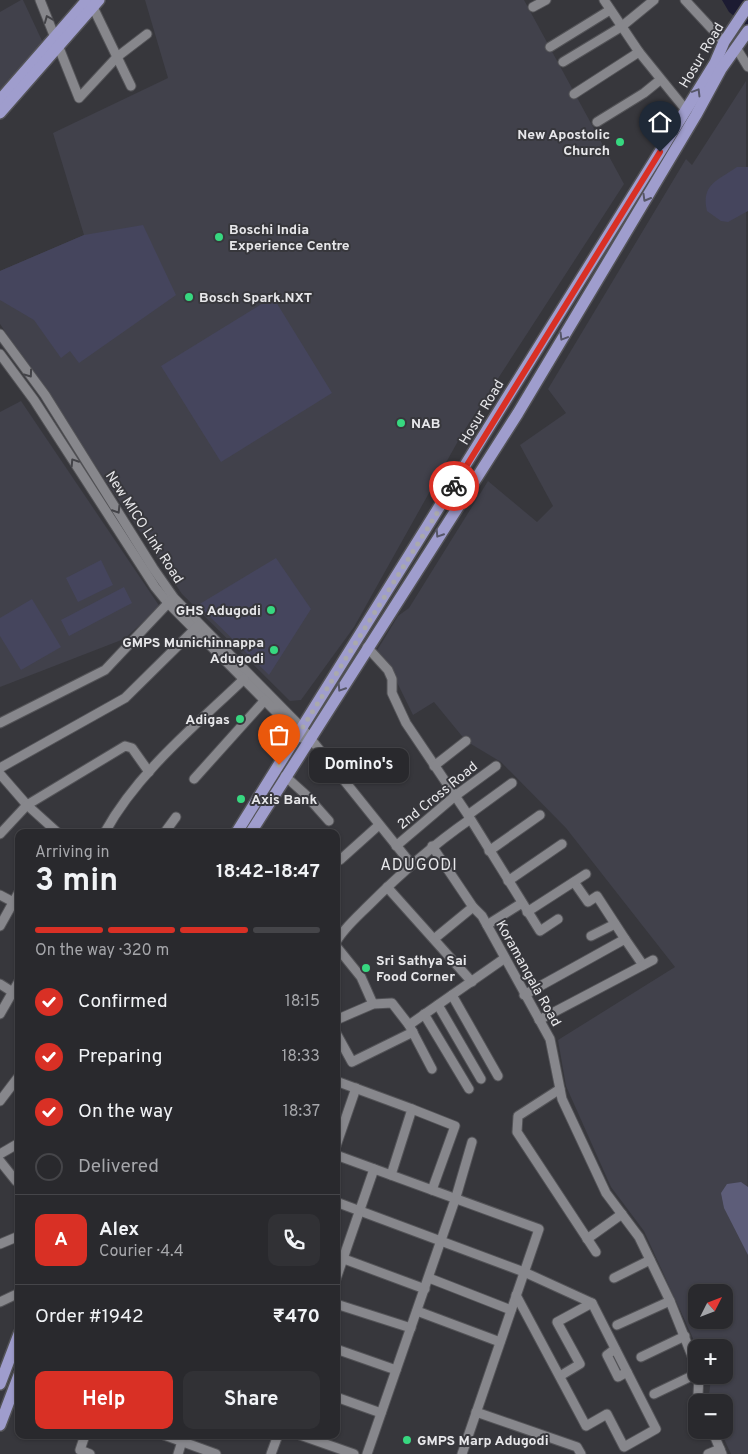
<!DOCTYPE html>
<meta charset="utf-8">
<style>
:root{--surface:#29292d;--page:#313135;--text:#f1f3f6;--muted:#a5a6aa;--line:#454549;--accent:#d93025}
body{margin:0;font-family:Overpass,sans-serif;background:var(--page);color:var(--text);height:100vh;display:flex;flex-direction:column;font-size:19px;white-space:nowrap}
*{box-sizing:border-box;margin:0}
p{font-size:16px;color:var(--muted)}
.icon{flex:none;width:28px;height:28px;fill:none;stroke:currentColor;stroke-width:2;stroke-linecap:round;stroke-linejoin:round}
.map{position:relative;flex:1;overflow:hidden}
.sheet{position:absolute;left:15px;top:829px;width:325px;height:610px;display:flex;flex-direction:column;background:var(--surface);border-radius:10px;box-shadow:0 1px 4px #0004,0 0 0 1px var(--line)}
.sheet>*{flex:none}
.needle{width:32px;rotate:48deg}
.fabs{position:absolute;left:688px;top:1284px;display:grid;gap:10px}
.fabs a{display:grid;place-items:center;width:45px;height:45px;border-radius:10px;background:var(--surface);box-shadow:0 1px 4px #0004,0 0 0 1px var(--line);font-size:25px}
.pin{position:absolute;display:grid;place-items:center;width:42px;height:42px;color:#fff;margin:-51px -21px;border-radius:50% 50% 50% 0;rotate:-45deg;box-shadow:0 0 5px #0007}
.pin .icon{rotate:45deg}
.courier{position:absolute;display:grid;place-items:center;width:50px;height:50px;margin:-25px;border:4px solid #d93025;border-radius:50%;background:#fff;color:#222;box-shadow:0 1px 6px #0007}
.bubble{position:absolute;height:35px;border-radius:10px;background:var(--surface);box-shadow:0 1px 4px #0004,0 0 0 1px var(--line);font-size:16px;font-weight:700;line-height:35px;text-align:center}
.summary em{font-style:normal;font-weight:700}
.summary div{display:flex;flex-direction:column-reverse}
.summary{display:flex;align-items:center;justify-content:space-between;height:85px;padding:0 20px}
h1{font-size:32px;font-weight:700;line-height:38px}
.bar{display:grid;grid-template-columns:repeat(4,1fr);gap:8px 5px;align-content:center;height:60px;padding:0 20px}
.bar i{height:6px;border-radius:4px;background:var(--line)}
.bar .current{background:var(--accent)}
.bar p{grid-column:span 4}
.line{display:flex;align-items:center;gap:12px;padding:0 20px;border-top:1px solid var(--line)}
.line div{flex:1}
.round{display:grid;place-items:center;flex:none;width:52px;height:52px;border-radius:10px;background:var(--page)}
ol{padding:0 20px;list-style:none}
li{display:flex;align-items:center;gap:15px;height:55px}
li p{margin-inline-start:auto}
li .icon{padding:5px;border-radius:50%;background:var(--accent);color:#fff;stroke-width:4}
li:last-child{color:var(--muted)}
li i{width:28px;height:28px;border:2px solid var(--line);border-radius:50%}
.action{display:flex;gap:10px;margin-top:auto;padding:10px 20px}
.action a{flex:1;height:58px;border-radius:10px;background:var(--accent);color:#fff;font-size:20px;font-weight:700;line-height:58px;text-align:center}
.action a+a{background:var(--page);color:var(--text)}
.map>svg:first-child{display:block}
.built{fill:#41414b;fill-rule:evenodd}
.green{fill:#45455d}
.forest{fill:#5d5d79}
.water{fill:#1c1b32}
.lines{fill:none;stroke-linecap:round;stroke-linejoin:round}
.minor-casing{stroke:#535357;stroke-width:11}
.major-casing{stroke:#535357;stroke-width:14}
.minor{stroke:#87878c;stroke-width:9}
.major{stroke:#9f9dcd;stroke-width:11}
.oneway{stroke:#434348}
.oneway2{stroke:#565668}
.done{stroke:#a9a9ad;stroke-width:5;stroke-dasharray:0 9}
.route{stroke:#d93025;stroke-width:6}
.poi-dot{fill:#37d880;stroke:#37373c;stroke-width:2}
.labels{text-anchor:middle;stroke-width:4;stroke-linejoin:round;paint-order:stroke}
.street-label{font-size:14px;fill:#e7e7ea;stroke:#37373c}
.poi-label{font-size:14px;font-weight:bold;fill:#e7e7ea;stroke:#37373c;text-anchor:start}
.quarter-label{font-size:16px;letter-spacing:1px;fill:#e7e7ea;stroke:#37373c}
</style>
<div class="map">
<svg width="748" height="1454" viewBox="0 0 748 1454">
<rect width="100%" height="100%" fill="#37373c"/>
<g class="built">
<path d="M 21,0 L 23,0 L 44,45 L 0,97 L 0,12 Z"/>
<path d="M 145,0 L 524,0 L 624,184 L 462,434 L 354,627 L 301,700 L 290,701 L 182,594 L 0,324 L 0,271 L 84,235 L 53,133 L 168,78 Z"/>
<path d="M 746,81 L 748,1454 L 731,1454 L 720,1430 L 724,1430 L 724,1402 L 708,1402 L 711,1379 L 709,1375 L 724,1375 L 724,1348 L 697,1347 L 644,1231 L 611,1187 L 566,1086 L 558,1040 L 675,967 L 566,828 L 501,762 L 466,741 L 434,702 L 413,715 L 391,670 L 376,652 L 398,616 L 409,608 L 488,481 L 537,522 L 553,506 L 520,445 L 566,413 L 548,389 L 686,159 L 692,165 ZM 696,1292 L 724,1292 L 724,1320 L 696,1320 Z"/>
<path d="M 21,401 L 160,607 L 124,639 L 0,687 L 0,412 Z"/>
</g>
<g class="green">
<path d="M 737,167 L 748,167 L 748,211 L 728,222 L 721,221 L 707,211 C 701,184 717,181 737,167 Z"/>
<path d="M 143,225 L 176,295 L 79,363 L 70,351 L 61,358 L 34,320 L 0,300 L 0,271 L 84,235 Z"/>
<path d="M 273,297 L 332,393 L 221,462 L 161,366 Z"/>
<path d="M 276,558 L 311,609 L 269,675 L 198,605 Z"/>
<path d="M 101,560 L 113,585 L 78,602 L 66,578 Z"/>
<path d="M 124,587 L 132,603 L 69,636 L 61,620 Z"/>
<path d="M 32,599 L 61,647 L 21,670 L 0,636 L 0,618 Z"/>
</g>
<path class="forest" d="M 741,1182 L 748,1187 L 748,1255 L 724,1208 L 721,1193 L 727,1184 Z"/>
<path class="water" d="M 722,0 L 748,0 L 748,27 L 729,12 Z"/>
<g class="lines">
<defs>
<g id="minor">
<path d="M 40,0 L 79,98 L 117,57 L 147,34"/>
<path d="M 604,0 L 639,52 L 686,110"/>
<path d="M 685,0 L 724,42"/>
<path d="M 91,3 L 131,86"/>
<path d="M 533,7 L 546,0"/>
<path d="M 550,47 L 610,10"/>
<path d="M 737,49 L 748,67"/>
<path d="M 563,62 L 621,27 L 654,0"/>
<path d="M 574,94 L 639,52"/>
<path d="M 597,122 L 644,93 L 660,80"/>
<path d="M 0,334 L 45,395 L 153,568 L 174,598 L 302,728 L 412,865"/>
<path d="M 0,354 L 34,400 L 155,587 L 168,603 L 302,738"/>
<path d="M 367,647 L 388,670 L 392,679 L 392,693 L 406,723 L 468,815 L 540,931 L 558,919"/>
<path d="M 0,723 L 105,670 L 172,599"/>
<path d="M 434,766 L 466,741"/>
<path d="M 0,768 L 125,698 L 199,625"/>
<path d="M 0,774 L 27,805 L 57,832"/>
<path d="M 285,776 L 305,794 L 329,821"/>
<path d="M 194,779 L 265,700"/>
<path d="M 468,815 L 512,783"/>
<path d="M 105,832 C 138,772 195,726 244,679"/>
<path d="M 165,832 L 176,817"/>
<path d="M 0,834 L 27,805 L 125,746 L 132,748 L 149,772"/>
<path d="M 396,846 L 455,796 L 496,766"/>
<path d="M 432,846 L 473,907 L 482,916 L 550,1039 L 562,1099 L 606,1193 L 639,1237 L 670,1301 L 696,1366"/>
<path d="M 489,851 L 540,815"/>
<path d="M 336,856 L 340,860 L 379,825"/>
<path d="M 508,881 L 562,844"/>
<path d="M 574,882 L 588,902 L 597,896 L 625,939"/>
<path d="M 387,887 L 472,982"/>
<path d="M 0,895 L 19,905"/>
<path d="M 527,912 L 586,874"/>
<path d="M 487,925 L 522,903"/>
<path d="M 0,926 L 19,892"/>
<path d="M 591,936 L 615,924"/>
<path d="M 434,939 L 473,907"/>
<path d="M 336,942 C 344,928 357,917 369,905 C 400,874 433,845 469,820"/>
<path d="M 336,946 L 361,977 L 373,1004"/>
<path d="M 0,984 L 19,996"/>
<path d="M 452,995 L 498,1076"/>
<path d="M 524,995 L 625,939 L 643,965"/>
<path d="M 438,1005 L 481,1079"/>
<path d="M 0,1014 L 19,981"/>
<path d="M 424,1014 L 469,1089"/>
<path d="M 336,1020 L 373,1004 L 392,1003 L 409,1025"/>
<path d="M 539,1020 L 653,960"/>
<path d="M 336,1033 L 352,1062 L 413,1032"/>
<path d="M 432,1069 L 409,1025 L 505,958"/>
<path d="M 336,1081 L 412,1109 L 391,1175"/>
<path d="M 560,1089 L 518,1116 L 517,1132 L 596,1252"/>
<path d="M 0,1101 L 19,1076"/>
<path d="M 412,1109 L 455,1126 L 432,1190"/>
<path d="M 336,1146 L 356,1088"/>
<path d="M 0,1154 L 19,1143"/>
<path d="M 336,1155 L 539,1229 L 462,1454"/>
<path d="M 0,1161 L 16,1181"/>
<path d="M 336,1202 L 524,1272 L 592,1303 L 656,1429 L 624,1447 L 607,1414 L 586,1426 L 516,1295"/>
<path d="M 587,1239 L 622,1214"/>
<path d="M 0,1244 L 19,1236"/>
<path d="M 336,1256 L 425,1289"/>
<path d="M 429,1278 L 511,1310"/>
<path d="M 614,1278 L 650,1260"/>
<path d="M 336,1279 L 374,1169"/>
<path d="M 0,1302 L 19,1293"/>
<path d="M 336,1304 L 411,1328"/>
<path d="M 417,1311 L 500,1342"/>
<path d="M 617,1325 L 670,1301"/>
<path d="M 336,1349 L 396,1370"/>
<path d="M 615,1349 L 607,1355 L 618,1377 L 627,1372"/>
<path d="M 641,1357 L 685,1336"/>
<path d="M 699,1375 L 698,1395 L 701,1402"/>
<path d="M 560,1376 L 580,1364 L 557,1322 L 592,1303"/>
<path d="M 654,1394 L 696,1374"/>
<path d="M 336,1397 L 381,1413"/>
<path d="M 476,1412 L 577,1447 L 581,1454"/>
<path d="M 712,1430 L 722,1454"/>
<path d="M 85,1435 L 80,1450 L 90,1454"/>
<path d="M 164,1435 L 216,1454"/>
<path d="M 300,1435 L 354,1454"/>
<path d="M 178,1454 L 184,1435"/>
<path d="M 271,1454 L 278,1435"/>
<path d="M 367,1454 L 456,1197 L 472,1142"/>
<path d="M 708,1454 L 720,1449"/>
</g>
<g id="major">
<path d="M 0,100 L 87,0"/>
<path d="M 0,113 L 99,0"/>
<path d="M 237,832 L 686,110 L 715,63 L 724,42 L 748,6"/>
<path d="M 251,832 L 518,413 L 696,115 L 721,69 L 748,31"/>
<path d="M 0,1384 L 19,1334"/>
<path d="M 0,1425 L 19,1375"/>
</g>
</defs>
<use href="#minor" class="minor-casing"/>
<use href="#major" class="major-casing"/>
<use href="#minor" class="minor"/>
<use href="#major" class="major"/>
</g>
<defs><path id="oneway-chevron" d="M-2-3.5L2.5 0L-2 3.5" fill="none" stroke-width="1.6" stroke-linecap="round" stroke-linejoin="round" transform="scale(1.25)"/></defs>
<g class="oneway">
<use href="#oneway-chevron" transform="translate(48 19) rotate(-112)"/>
<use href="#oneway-chevron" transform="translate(29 374) rotate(54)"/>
<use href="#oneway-chevron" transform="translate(74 462) rotate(-123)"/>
<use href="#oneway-chevron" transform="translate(117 510) rotate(58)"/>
</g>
<g class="oneway2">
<use href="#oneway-chevron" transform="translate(697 92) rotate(-59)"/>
<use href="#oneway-chevron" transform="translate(646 198) rotate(120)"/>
<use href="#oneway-chevron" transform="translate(563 337) rotate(121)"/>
<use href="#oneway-chevron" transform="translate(439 534) rotate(123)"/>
<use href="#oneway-chevron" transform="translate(341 688) rotate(123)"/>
</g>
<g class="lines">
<path class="done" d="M 279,765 L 454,486"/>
<path class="route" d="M 454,486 L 660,152"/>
</g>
<g class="poi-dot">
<circle cx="620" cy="142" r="5"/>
<circle cx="219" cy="237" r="5"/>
<circle cx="189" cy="297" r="5"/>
<circle cx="401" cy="423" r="5"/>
<circle cx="271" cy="610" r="5"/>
<circle cx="274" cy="650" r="5"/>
<circle cx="240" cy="719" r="5"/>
<circle cx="241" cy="799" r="5"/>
<circle cx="366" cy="968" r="5"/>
<circle cx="407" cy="1440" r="5"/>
</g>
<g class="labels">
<g class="street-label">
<text transform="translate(701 55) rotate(-59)" y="5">Hosur Road</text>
<text transform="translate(481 412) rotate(-59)" y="5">Hosur Road</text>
<text transform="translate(145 527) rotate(57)" y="5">New MICO Link Road</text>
<text transform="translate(437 795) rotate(-39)" y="5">2nd Cross Road</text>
<text transform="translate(529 973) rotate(61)" y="5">Koramangala Road</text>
</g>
<g class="poi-label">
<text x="610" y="139" text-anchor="end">New Apostolic<tspan x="610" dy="16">Church</tspan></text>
<text x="229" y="234">Boschi India<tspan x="229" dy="16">Experience Centre</tspan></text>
<text x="199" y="302">Bosch Spark.NXT</text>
<text x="411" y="428">NAB</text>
<text x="261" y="615" text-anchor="end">GHS Adugodi</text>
<text x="264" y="647" text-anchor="end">GMPS Munichinnappa<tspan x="264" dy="16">Adugodi</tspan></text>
<text x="230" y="724" text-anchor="end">Adigas</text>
<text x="251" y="804">Axis Bank</text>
<text x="376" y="965">Sri Sathya Sai<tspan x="376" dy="16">Food Corner</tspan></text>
<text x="417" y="1445">GMPS Marp Adugodi</text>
</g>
<g class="quarter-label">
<text x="419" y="870">ADUGODI</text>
</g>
</g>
</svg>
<div class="fabs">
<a><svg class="needle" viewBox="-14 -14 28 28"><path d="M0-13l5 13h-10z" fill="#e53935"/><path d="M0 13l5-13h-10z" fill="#a5a6aa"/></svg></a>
<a>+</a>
<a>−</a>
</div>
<div class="pin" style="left:279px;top:765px;background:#ea580c"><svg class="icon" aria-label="bag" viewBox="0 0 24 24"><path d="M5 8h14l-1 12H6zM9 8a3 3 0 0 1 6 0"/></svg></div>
<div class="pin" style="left:660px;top:152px;background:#1f2937"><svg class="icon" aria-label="home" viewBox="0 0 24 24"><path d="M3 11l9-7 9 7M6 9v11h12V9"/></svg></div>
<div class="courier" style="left:454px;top:486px"><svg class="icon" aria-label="bike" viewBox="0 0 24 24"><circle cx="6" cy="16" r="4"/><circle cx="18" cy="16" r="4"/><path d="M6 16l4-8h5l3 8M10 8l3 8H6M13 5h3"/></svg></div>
<div class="bubble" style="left:309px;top:748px;width:100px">Domino's</div>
<section class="sheet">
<div class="summary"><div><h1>3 min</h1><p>Arriving in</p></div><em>18:42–18:47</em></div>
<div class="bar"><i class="current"></i><i class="current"></i><i class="current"></i><i></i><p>On the way · 320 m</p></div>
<ol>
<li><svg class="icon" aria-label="check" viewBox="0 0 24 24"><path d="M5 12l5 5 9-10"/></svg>Confirmed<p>18:15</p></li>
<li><svg class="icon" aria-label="check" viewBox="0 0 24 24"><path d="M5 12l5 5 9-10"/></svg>Preparing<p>18:33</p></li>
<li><svg class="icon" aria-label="check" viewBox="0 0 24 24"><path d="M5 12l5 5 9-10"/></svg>On the way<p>18:37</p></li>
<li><i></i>Delivered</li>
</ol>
<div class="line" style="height:90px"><b class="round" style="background:var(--accent);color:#fff">A</b><div><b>Alex</b><p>Courier · 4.4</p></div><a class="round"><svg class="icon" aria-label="phone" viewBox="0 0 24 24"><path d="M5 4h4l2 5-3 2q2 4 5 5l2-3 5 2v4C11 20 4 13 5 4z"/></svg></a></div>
<div class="line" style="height:65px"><div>Order #1942</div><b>₹470</b></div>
<div class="action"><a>Help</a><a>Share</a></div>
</section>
</div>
